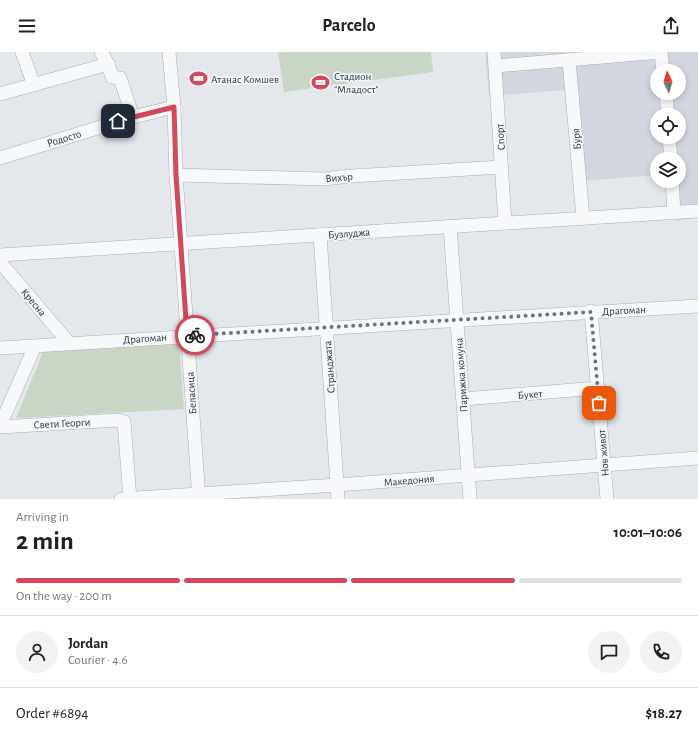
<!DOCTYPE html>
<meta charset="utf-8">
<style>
:root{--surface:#fff;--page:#f2f2f2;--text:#202124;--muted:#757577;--line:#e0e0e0;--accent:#d1495b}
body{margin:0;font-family:"Alegreya Sans",sans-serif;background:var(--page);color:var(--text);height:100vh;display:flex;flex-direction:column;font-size:15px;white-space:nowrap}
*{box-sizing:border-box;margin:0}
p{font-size:13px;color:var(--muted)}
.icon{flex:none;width:22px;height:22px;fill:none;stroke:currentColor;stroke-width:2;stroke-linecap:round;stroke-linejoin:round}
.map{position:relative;height:447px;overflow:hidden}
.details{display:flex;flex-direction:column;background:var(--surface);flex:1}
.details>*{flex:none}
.needle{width:26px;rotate:355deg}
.buttons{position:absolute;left:650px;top:12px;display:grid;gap:8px}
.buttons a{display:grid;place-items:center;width:36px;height:36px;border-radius:50%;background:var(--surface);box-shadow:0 2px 6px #0003;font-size:20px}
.pin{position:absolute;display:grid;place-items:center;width:34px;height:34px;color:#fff;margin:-17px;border-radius:8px;box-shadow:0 2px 6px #0006}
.courier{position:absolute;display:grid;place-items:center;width:40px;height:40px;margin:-20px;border:3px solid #d1495b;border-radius:50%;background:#fff;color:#222;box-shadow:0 1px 5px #0007}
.overview em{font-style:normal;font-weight:600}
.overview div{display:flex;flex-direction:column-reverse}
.overview{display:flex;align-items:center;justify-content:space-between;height:68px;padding:0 16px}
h1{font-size:26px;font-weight:600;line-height:30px}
.bar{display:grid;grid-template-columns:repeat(4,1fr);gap:6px 4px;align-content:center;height:48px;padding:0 16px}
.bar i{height:5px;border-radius:3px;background:var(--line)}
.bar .active{background:var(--accent)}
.bar p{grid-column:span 4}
.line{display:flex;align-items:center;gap:10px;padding:0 16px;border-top:1px solid var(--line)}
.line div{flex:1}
.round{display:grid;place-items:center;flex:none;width:42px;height:42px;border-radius:21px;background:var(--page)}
header{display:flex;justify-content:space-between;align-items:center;height:52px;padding:0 16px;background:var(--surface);font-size:18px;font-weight:600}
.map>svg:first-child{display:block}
.built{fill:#d2d6de}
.green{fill:#c9d6c5}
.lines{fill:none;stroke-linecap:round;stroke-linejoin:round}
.minor-casing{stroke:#a9aeb7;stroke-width:14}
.minor{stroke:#f7f8fa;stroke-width:13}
.done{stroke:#6c737f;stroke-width:4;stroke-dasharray:0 7.2}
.route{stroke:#d1495b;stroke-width:5}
.labels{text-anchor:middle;stroke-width:3.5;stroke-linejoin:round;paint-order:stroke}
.poi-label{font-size:11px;fill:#2b3445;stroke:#f4f6f9;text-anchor:start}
.street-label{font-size:11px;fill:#2b3445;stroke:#f4f6f9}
</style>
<header><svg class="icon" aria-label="menu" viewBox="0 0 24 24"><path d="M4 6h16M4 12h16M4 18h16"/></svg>Parcelo<svg class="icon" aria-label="share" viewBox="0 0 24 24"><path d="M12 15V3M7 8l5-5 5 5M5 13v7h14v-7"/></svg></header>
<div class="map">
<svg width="698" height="447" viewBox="0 0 698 447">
<rect width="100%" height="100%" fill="#e4e7ec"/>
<path class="built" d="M 485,0 L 698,0 L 698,165 L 676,169 L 673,129 L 679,129 L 679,107 L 671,107 L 669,85 L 679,85 L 679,63 L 668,63 L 663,41 L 679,41 L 679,19 L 657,19 L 657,41 L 662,41 L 664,63 L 657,63 L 657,85 L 665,85 L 667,107 L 657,107 L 657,123 L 583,129 L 576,37 L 489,44 Z"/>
<g class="green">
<path d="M 278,0 L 431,0 L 433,20 L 284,40 Z"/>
<path d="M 179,292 L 184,357 L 16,366 L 43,300 Z"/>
</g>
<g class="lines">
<defs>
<g id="minor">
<path d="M 22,0 L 34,33"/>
<path d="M 101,0 L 108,12"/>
<path d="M 169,0 L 174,55 L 176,123 L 199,447"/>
<path d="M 494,0 L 505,171"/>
<path d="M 569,8 L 583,166"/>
<path d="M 496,14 L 661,0 L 663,19"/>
<path d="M 666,41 L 668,63"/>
<path d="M 0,42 L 108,12 L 112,25 L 120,26 L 133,65"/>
<path d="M 669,85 L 671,107"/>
<path d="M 0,106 L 133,65 L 174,55"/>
<path d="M 176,123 L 323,127 L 352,124 L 502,115"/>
<path d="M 672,129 L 674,160"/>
<path d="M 450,174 L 470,447"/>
<path d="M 320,183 L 338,447"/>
<path d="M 0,203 L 698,159"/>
<path d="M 0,210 L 69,291"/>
<path d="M 591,259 L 607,447"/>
<path d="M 0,296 L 698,254"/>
<path d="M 463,347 L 598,336"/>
<path d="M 0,374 L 35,294"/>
<path d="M 0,375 L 118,368 L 124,370 L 130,447"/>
<path d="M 121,447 L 337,433 L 698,406"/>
</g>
</defs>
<use href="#minor" class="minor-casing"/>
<use href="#minor" class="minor"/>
</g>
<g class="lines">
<path class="done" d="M 195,283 L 591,260 L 599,351"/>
<path class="route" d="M 118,69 L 174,55 L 176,123 L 187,283 L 195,283"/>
</g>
<defs>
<symbol id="stadium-bare" viewBox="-9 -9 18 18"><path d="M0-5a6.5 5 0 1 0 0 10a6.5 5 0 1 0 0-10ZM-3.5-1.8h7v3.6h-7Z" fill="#d1495b" stroke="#f4f6f9" stroke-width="2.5" paint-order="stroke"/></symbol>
</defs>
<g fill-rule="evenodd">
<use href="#stadium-bare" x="186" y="14" width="25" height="25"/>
<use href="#stadium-bare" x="308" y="18" width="25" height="25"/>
</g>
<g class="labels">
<g class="poi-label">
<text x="334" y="28">Стадион<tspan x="334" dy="13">"Младост"</tspan></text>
<text x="211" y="31">Атанас Комшев</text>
</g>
<g class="street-label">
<text transform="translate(500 85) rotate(-94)" y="4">Спорт</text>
<text transform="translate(64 86) rotate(-17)" y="4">Родосто</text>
<text transform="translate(576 87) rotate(-95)" y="4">Буря</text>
<text transform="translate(339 125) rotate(-5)" y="4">Вихър</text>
<text transform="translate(349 181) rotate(-4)" y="4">Бузлуджа</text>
<text transform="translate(34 250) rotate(50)" y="4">Кресна</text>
<text transform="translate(624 258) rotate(-3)" y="4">Драгоман</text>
<text transform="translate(145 286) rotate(-4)" y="4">Драгоман</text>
<text transform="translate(329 315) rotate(-94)" y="4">Странджата</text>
<text transform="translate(461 323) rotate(-94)" y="4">Парижка комуна</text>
<text transform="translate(191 341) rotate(-94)" y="4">Беласица</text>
<text transform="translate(530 342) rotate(-5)" y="4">Букет</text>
<text transform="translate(62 371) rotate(-3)" y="4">Свети Георги</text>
<text transform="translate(603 401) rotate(-95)" y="4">Нов живот</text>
<text transform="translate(409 428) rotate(-5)" y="4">Македония</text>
</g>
</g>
</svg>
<div class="buttons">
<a><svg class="needle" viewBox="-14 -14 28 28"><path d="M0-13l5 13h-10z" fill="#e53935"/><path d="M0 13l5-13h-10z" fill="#757577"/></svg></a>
<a><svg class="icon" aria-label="locate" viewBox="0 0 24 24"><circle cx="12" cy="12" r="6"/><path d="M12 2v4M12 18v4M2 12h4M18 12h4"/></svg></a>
<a><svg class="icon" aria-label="layers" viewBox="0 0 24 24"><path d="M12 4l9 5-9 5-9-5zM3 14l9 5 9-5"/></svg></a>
</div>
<div class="pin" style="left:599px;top:351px;background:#ea580c"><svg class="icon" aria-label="bag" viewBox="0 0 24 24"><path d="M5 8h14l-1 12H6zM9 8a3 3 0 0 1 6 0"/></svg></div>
<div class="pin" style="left:118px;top:69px;background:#1f2937"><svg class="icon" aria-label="home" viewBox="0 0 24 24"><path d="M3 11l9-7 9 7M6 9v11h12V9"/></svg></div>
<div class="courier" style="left:195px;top:283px"><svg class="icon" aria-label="bike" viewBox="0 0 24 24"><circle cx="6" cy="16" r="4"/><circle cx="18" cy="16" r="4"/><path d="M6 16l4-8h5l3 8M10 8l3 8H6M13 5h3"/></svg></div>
</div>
<section class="details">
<div class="overview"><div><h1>2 min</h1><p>Arriving in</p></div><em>10:01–10:06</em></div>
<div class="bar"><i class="active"></i><i class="active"></i><i class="active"></i><i></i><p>On the way · 200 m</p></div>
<div class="line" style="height:72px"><a class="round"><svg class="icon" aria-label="person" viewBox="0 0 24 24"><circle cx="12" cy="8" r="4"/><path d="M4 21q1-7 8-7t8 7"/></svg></a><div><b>Jordan</b><p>Courier · 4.6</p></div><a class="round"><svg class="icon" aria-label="chat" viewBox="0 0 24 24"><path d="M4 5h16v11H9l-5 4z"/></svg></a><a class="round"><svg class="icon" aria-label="phone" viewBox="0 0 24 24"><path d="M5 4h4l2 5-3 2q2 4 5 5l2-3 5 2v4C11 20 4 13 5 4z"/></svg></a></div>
<div class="line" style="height:52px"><div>Order #6894</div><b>$18.27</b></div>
</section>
